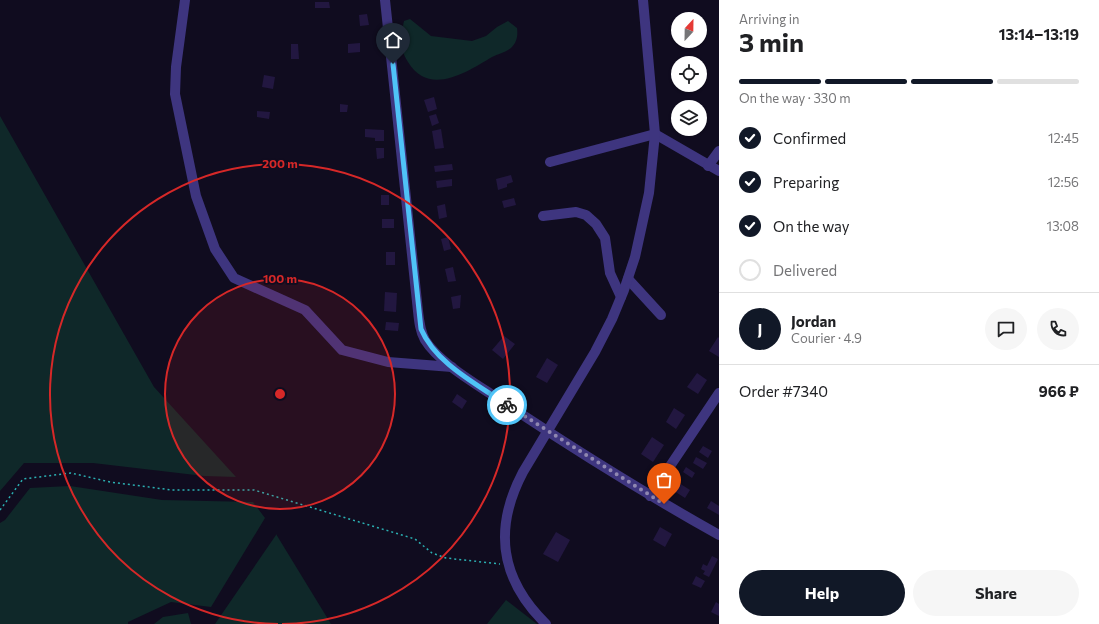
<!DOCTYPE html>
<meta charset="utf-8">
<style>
:root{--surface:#fff;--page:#f6f6f6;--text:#202124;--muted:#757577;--line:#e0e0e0;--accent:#111827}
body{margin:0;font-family:Commissioner,sans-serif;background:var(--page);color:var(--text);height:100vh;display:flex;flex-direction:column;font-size:15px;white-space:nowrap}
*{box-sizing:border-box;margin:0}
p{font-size:13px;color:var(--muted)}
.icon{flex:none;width:22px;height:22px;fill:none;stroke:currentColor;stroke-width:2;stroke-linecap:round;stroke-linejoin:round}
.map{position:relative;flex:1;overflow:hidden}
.panel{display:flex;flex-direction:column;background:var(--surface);width:380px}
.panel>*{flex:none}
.needle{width:26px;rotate:22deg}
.controls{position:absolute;left:671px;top:12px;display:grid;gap:8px}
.controls a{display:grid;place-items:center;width:36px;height:36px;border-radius:50%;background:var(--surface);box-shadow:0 1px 3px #0004;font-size:20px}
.pin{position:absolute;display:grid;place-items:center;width:34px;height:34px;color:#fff;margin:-41px -17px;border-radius:50% 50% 50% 0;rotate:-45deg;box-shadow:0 0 4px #0007}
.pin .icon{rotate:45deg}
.courier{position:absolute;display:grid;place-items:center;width:40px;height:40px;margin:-20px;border:3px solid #4fc3f7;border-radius:50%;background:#fff;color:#222;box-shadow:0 1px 5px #0007}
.overview em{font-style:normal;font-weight:700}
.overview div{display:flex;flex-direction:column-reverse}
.overview{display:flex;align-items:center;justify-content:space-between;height:68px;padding:0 20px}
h1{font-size:26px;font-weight:700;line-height:30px}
.bar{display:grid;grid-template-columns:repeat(4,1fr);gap:6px 4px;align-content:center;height:48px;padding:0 20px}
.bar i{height:5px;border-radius:3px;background:var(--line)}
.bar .selected{background:var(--accent)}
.bar p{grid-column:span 4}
.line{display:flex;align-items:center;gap:10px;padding:0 20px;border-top:1px solid var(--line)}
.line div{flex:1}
.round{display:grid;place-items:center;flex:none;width:42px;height:42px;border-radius:21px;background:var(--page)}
ol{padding:0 20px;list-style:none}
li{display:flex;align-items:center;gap:12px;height:44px}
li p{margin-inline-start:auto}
li .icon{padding:4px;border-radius:50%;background:var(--accent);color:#fff;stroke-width:4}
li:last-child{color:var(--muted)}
li i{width:22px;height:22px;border:2px solid var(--line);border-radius:50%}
.button{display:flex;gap:8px;margin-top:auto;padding:8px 20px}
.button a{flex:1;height:46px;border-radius:24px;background:var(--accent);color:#fff;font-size:16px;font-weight:700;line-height:46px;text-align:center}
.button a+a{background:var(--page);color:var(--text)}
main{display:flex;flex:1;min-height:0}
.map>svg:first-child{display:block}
.green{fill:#0f2829}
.building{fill:#221740}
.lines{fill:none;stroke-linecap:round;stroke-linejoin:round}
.path{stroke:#2bb0b2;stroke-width:1.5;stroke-dasharray:2 3;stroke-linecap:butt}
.minor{stroke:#3e357f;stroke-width:10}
.done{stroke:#8f87b1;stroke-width:4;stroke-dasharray:0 7.2}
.route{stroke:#4fc3f7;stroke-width:5}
.ring{fill:none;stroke:#d62828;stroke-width:2}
.centre{fill:#d62828;stroke:#100c1f;stroke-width:2}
.ring-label{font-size:12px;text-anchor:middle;font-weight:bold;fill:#d62828;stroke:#100c1f;stroke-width:3.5;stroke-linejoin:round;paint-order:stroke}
</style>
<main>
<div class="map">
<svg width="719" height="624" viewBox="0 0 719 624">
<rect width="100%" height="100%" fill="#100c1f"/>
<g class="green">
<path d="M 410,19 L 431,36 L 472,41 L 486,36 L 497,27 L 508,21 L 517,28 C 518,35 517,43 511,48 C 506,52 498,54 492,57 C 467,72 429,97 408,62 C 399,47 400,39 404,21 Z"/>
<path d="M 0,116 L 154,387 L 236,477 L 204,476 L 93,463 L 24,463 L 0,491 Z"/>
<path d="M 70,486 L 162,500 L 253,502 L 265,518 L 211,607 L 171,602 L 128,622 L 128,624 L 0,624 L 0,523 L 5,520 L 30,488 Z"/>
<path d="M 276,534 L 331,624 L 215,624 L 276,535 Z"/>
<path d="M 506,600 L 537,624 L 487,624 Z"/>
<path d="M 188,613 L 191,624 L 154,624 L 163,617 Z"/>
</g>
<g class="building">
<path d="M 315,2 L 329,2 L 330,8 L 315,8 Z"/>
<path d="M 367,14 L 369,25 L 360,26 L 359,15 Z"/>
<path d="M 360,43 L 360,52 L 348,53 L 348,44 Z"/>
<path d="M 291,44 L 298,44 L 299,59 L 291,59 Z"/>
<path d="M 264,75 L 275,77 L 273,89 L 262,87 Z"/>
<path d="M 434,97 L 437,109 L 428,112 L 424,100 Z"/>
<path d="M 340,104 L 348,105 L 347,112 L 340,112 Z"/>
<path d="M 257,111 L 270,112 L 269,119 L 257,117 Z"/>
<path d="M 436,114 L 439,123 L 432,126 L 429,116 Z"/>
<path d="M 365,129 L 384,130 L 384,141 L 375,141 L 375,138 L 365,137 Z"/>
<path d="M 441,129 L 444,148 L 435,149 L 432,131 Z"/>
<path d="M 376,148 L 384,148 L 384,158 L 377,159 Z"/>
<path d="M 452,164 L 453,170 L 435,172 L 434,166 Z"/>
<path d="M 511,175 L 513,182 L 507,184 L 507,187 L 498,190 L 496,179 Z"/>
<path d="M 452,179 L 452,186 L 437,188 L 436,181 Z"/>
<rect x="381" y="195" width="8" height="10"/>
<path d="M 514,198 L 516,205 L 504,208 L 502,201 Z"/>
<path d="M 445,204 L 447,217 L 439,219 L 437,206 Z"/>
<rect x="382" y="219" width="12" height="9"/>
<path d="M 448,237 L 451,249 L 444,251 L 441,239 Z"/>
<rect x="386" y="252" width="9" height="13"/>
<path d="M 453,267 L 456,281 L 448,282 L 445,269 Z"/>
<path d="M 385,292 L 397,293 L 396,312 L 384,311 Z"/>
<path d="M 461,295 L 460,308 L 453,309 L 451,297 Z"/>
<path d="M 386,322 L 399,323 L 398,331 L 385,330 Z"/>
<path d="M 504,336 L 515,344 L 503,359 L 492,350 Z"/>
<path d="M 718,337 L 719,338 L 719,357 L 709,351 Z"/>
<path d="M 547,358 L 558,365 L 547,383 L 536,377 Z"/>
<path d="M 697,373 L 707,380 L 698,394 L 687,387 Z"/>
<path d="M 457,394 L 467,401 L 462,409 L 452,402 Z"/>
<path d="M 674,408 L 685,415 L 676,429 L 666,422 Z"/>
<path d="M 652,437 L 664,445 L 653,462 L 641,454 Z"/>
<path d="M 703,446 L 712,451 L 708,458 L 699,452 Z"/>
<path d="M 696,457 L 707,463 L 703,469 L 693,463 Z"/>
<path d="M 686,467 L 695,473 L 692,478 L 683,472 Z"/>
<path d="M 679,483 L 690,490 L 685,498 L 674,491 Z"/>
<path d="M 711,501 L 719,506 L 719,515 L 707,508 Z"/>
<path d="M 660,527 L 672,534 L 665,547 L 653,540 Z"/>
<path d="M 556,532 L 570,540 L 558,562 L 543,554 Z"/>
<path d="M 712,556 L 718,559 L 709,577 L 703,574 L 705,571 L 701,569 L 703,564 L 707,566 Z"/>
<path d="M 696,576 L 705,581 L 701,588 L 692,584 Z"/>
<path d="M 716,602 L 719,604 L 719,616 L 711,612 Z"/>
</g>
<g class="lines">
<path class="path" d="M 0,510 L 23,479 L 71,473 L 110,482 L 172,490 L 254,490 L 415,539 L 432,553 L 446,558 L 500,564"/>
<g class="minor">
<path d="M 185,0 L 176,67 L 175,94 L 196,196 L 215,249 L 234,278 L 305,310 L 342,350 L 388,362 L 452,367"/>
<path d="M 385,0 L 418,311 C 419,321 420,331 425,340 C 439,363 478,385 500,400 C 572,448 644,493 719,535"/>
<path d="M 550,162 L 655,134 L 719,171"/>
<path d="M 708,166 L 719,151"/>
<path d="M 543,216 L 576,212 L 586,215 L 596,224 L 605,238 L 610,273 L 621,297"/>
<path d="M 628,279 L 661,315"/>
<path d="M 650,496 L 719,393"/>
<path d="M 546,624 C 500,579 493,529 523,472 L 595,352 L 612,319 L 624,290 L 635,257 L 649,193 L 655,134 L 643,0"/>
</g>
</g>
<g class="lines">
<path class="done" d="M 507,405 L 664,504"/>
<path class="route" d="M 393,64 L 421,329 C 436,364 477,384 507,405"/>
</g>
<circle cx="280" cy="394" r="115" fill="#d62828" fill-opacity=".12"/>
<g class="ring">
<circle cx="280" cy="394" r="115"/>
<path d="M278 624A230 230 0 1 1 282 624"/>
</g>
<circle cx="280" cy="394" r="6" class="centre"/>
<g class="ring-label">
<text x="280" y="168">200 m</text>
<text x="280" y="283">100 m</text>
</g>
</svg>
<div class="controls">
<a><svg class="needle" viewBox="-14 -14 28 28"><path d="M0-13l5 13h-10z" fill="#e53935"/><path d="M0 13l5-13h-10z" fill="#757577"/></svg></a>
<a><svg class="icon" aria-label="locate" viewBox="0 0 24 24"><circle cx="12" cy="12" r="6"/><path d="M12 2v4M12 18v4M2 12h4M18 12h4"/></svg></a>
<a><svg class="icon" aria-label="layers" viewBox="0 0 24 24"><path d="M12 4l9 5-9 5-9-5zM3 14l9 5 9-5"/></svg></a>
</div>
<div class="pin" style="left:664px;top:504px;background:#ea580c"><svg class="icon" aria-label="bag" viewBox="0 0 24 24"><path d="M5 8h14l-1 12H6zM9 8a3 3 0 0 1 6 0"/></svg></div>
<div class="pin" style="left:393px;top:64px;background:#1f2937"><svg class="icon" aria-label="home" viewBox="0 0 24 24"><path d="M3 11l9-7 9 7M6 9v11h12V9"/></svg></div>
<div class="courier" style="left:507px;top:405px"><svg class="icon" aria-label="bike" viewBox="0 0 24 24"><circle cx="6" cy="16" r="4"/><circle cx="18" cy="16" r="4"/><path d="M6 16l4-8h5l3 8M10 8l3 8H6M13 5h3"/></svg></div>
</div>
<section class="panel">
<div class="overview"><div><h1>3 min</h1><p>Arriving in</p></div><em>13:14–13:19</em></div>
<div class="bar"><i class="selected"></i><i class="selected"></i><i class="selected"></i><i></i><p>On the way · 330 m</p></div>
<ol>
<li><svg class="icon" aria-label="check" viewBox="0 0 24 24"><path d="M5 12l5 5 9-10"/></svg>Confirmed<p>12:45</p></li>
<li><svg class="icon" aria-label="check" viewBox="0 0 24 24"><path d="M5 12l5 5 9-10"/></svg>Preparing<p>12:56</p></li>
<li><svg class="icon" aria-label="check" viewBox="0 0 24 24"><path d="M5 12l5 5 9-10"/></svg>On the way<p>13:08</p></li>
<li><i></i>Delivered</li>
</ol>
<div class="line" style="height:72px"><b class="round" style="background:var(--accent);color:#fff">J</b><div><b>Jordan</b><p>Courier · 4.9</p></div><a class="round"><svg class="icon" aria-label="chat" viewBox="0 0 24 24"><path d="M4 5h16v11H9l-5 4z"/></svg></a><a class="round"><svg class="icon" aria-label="phone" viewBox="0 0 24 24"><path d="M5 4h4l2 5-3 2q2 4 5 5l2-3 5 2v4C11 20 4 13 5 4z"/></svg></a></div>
<div class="line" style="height:52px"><div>Order #7340</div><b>966 ₽</b></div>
<div class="button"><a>Help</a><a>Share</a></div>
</section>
</main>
